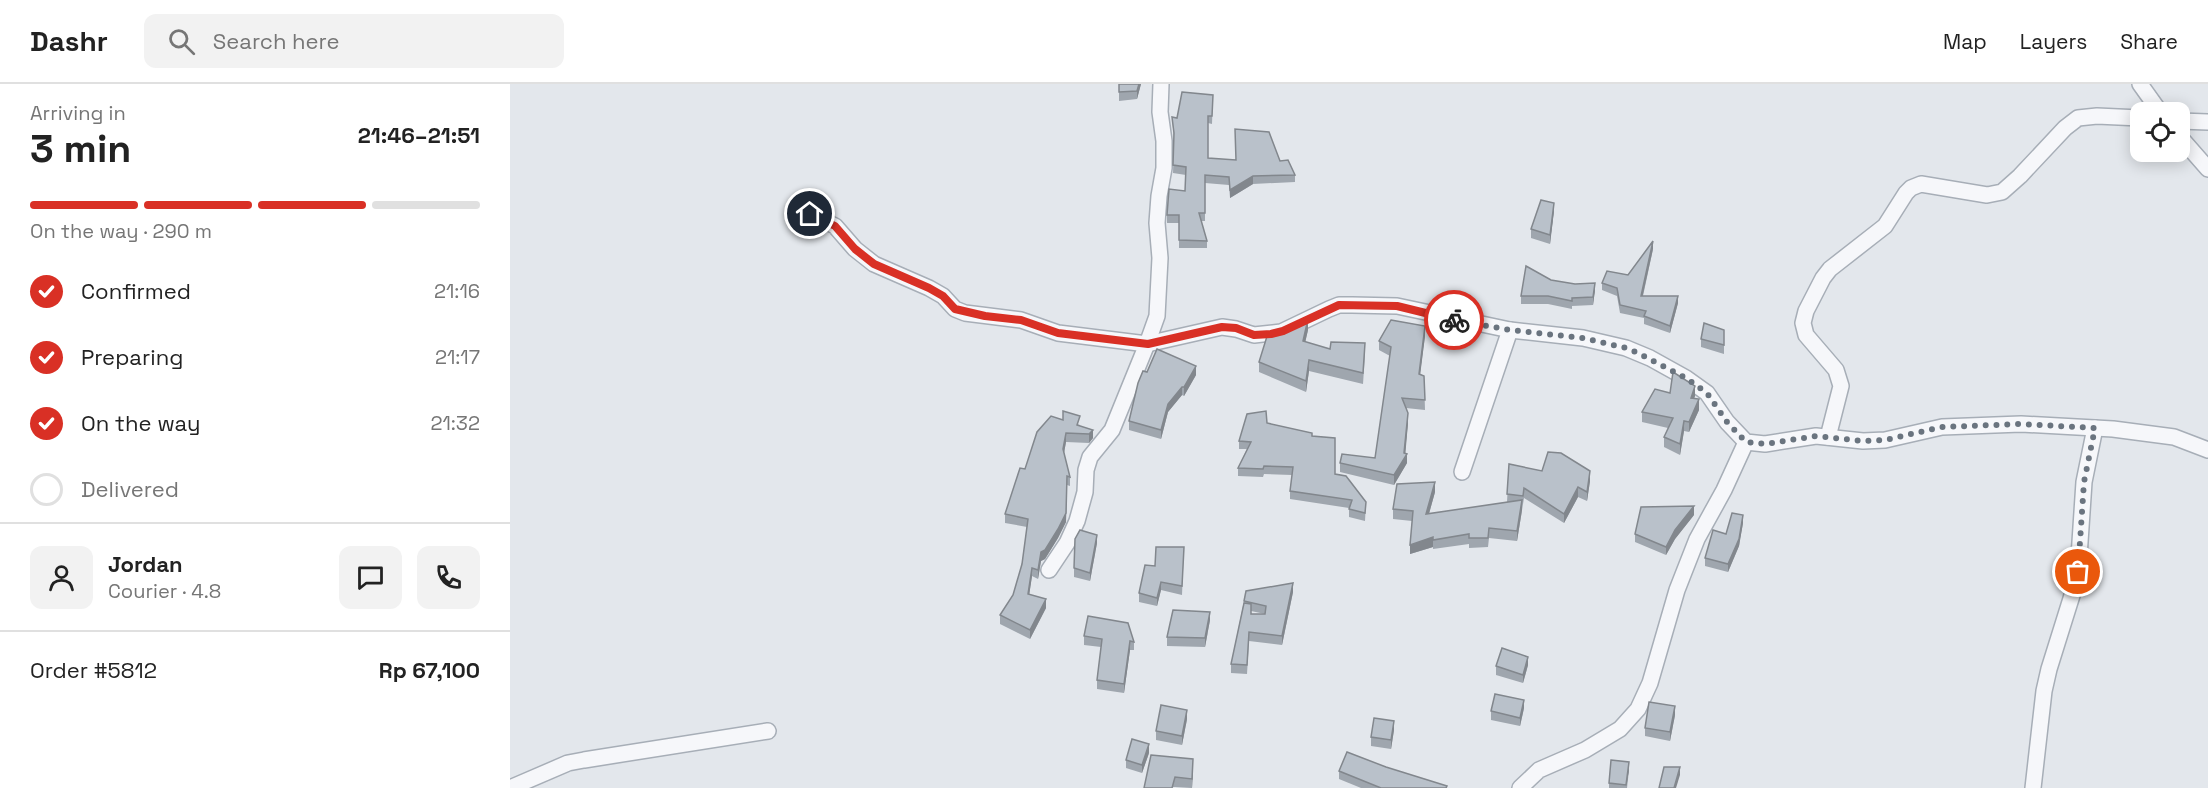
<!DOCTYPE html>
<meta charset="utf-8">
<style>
:root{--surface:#fff;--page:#f2f2f2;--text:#222;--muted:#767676;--line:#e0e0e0;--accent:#d93025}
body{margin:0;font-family:"Space Grotesk",sans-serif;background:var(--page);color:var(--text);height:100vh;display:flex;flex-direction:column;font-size:22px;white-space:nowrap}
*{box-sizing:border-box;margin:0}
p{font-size:20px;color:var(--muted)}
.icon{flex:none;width:33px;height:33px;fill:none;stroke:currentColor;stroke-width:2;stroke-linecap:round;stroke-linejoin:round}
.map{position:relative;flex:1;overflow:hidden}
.drawer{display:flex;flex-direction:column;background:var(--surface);width:510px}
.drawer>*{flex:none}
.buttons{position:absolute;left:1620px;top:18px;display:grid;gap:12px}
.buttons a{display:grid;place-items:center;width:60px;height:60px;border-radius:12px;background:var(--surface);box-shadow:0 3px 15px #0003;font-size:30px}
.pin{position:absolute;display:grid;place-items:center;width:51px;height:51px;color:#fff;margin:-26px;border:3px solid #fff;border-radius:50%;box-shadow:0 2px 6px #0007}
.courier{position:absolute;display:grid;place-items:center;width:60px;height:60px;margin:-30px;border:4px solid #d93025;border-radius:50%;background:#fff;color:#222;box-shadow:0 2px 8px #0007}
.summary em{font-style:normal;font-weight:700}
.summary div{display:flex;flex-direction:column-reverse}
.summary{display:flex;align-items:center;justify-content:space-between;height:102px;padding:0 30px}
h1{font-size:39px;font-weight:700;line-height:45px}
.bar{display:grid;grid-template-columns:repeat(4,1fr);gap:9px 6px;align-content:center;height:72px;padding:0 30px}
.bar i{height:8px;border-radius:4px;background:var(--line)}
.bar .on{background:var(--accent)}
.bar p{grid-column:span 4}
.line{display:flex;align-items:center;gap:15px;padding:0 30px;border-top:2px solid var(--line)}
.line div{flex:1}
.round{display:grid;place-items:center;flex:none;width:63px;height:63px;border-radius:12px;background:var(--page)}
ol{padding:0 30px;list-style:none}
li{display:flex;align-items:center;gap:18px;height:66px}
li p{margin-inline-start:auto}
li .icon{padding:6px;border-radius:50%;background:var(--accent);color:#fff;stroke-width:4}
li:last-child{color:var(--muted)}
li i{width:33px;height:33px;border:3px solid var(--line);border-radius:50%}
header{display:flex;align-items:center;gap:36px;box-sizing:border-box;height:84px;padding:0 30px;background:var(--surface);border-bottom:2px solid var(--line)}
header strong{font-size:28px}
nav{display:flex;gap:33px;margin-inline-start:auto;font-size:21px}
.search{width:420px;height:54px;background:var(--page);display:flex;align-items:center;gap:15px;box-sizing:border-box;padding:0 21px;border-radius:12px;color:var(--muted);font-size:22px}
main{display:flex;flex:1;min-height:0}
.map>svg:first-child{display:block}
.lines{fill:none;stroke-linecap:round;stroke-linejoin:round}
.minor-casing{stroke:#a7aeb7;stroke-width:18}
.minor{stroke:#f6f7fa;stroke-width:15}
.wall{fill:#9fa6ae;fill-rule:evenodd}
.shaded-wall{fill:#82878d}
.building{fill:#b9c1ca;stroke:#82878d;stroke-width:1.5}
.done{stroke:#6a747f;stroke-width:6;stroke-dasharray:0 10.8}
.route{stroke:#d93025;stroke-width:8}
</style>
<header>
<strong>Dashr</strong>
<div class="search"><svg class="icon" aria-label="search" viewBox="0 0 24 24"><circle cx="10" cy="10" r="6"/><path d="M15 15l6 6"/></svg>Search here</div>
<nav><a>Map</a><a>Layers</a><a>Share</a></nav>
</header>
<main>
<section class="drawer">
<div class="summary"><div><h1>3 min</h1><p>Arriving in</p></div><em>21:46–21:51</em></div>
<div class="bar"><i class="on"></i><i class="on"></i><i class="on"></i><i></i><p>On the way · 290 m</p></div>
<ol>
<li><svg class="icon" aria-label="check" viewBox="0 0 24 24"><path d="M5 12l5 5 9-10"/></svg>Confirmed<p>21:16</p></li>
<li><svg class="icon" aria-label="check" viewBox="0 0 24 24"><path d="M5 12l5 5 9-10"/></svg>Preparing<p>21:17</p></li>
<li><svg class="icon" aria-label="check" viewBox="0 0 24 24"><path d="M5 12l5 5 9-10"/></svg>On the way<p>21:32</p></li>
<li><i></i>Delivered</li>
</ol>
<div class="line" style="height:108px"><a class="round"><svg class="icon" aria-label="person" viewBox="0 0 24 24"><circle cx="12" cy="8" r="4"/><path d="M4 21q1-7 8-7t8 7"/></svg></a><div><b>Jordan</b><p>Courier · 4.8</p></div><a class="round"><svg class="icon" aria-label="chat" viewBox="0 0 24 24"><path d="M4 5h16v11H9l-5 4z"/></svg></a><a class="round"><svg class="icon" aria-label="phone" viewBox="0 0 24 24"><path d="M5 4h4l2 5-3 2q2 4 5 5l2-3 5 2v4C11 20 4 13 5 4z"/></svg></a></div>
<div class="line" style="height:78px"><div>Order #5812</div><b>Rp 67,100</b></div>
</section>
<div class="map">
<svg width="1698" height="704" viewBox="0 0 1698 704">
<rect width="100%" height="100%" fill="#e3e7ec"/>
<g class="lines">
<defs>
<g id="minor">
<path d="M 1630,0 L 1650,28"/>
<path d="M 1670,37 L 1698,38"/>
<path d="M 1670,53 L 1698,85"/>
<path d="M 300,130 L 325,142 L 345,165 L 364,180 L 419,204 L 433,212 L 445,225 L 455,229 L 511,236 L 548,249 L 637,260 L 712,243 L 726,245 L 744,251 L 771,248 L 819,225 L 829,221 L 842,221 L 887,222 L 1000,246 L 1073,254 L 1116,264 L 1140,274 L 1176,294 L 1197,309 L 1217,338 L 1236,358 L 1255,360 L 1306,352 L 1353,357 L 1375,356 L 1432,343 L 1511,340 L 1603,345 L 1664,353 L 1698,366"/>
<path d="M 1318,353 L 1331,302 L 1326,286 L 1296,251 L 1293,239 L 1296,227 L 1313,194 L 1320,185 L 1375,142 L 1396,109 L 1401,104 L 1411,100 L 1477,111 L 1492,108 L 1510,92 L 1555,44 L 1568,34 L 1587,32 L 1630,34"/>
<path d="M 952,388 L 1000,246"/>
<path d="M 539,486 L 557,459 L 567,437 L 575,408 L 576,386 L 580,373 L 602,346 L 637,260 L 647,232 L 650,174 L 647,139 L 649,112 L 654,84 L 654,57 L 650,28 L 651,0"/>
<path d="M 0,704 L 58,679 L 74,676 L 258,647"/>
<path d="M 1010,704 L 1029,686 L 1075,666 L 1110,645 L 1128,625 L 1140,599 L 1167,506 L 1187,455 L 1214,406 L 1236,358"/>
<path d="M 1523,704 L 1534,607 L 1539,585 L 1564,505 L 1568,488 L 1574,398 L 1585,344"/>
</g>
</defs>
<use href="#minor" class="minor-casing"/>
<use href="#minor" class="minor"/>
</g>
<g class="wall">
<path d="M 609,0 L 631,0 L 627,15 L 609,17 Z"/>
<path d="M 703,11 L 702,40 L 698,39 L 698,74 L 725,76 L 770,77 L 785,91 L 785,98 L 743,100 L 720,114 L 719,101 L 695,99 L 695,137 L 691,137 L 697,157 L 697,164 L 669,164 L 669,139 L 657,139 L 657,131 L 675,107 L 676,91 L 663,89 L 664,56 L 662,33 L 667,34 Z"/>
<path d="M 1044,127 L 1040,160 L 1021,154 L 1021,145 Z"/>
<path d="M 1143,165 L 1133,212 L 1168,219 L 1160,249 L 1134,240 L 1134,234 L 1110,229 L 1107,212 L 1092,206 L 1092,199 L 1118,191 Z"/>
<path d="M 1041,196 L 1085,206 L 1083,221 L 1062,222 L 1062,225 L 1038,220 L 1011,220 L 1011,212 Z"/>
<path d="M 798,246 L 795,258 L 820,265 L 855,270 L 853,300 L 799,287 L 796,308 L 749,288 L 749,278 L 770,250 Z"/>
<path d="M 1214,246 L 1214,270 L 1191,263 L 1191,255 Z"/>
<path d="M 915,252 L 910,290 L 914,292 L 915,326 L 896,324 L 898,339 L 895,369 L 897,379 L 884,401 L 830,388 L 830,379 L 865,374 L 880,272 L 869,266 L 869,257 Z"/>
<path d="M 637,288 L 686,291 L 674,312 L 672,311 L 658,328 L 651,355 L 619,346 L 619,337 Z"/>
<path d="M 1160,309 L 1185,312 L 1184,314 L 1189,326 L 1179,348 L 1174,347 L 1170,371 L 1154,363 L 1154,353 L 1158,344 L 1132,338 L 1132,328 Z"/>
<path d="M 553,336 L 570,341 L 570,342 L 583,354 L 579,359 L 556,358 L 554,369 L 560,393 L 560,402 L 557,401 L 556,438 L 548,454 L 535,475 L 531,477 L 528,495 L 522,492 L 519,511 L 536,524 L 520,555 L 490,540 L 490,531 L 503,511 L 512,480 L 517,443 L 495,439 L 495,430 L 515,385 Z"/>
<path d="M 757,339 L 802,352 L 825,390 L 856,418 L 855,437 L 839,433 L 839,424 L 780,415 L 780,407 L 782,391 L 754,390 L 753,393 L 728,392 L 728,384 L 737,365 L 729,365 L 729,357 Z"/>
<path d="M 999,380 L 1080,397 L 1077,417 L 1068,413 L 1054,439 L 1014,414 L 1007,457 L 979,454 L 978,463 L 959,464 L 959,460 L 923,465 L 923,463 L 900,470 L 902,437 L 883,435 L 883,425 L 925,408 L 919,430 L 997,418 Z"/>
<path d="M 1184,431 L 1165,455 L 1156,471 L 1125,458 L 1125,450 Z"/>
<path d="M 1233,439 L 1229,462 L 1218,488 L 1195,482 L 1195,474 L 1216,450 Z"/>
<path d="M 587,459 L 580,497 L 564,493 L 564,484 Z"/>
<path d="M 674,463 L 672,511 L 651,506 L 647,522 L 629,518 L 629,509 L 645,482 Z"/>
<path d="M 783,508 L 772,561 L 739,557 L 737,590 L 721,589 L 721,580 L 734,517 ZM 741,527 L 755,530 L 741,530 Z"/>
<path d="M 700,536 L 695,563 L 657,562 L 657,553 Z"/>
<path d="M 574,552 L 624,558 L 624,566 L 620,566 L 614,609 L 587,605 L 587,596 L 591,563 L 574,561 Z"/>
<path d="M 1018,581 L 1013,599 L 986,591 L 986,582 Z"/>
<path d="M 1014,624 L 1010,642 L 981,636 L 981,627 Z"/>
<path d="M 1165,631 L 1160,657 L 1135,652 L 1135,644 Z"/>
<path d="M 677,635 L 672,661 L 646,656 L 646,647 Z"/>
<path d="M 884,646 L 881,665 L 861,662 L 861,653 Z"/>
<path d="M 639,669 L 632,689 L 616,684 L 616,676 Z"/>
<path d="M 876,683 L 937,704 L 851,704 L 829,695 L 829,687 Z"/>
<path d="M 683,686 L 682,704 L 665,703 L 634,704 Z"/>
<path d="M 1119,686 L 1117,704 L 1099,704 L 1099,699 Z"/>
</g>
<g class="shaded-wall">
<path d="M 629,0 L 631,0 L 627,15 L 627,7 Z"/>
<path d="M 743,92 L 743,100 L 720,114 L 720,106 Z"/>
<path d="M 1044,119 L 1044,127 L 1040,160 L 1040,151 Z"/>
<path d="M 1143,157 L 1143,165 L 1131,219 L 1131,212 Z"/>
<path d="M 1085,199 L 1085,206 L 1083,221 L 1083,213 Z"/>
<path d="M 1168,212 L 1168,219 L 1160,249 L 1160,242 Z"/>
<path d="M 798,235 L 798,246 L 793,268 L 793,257 Z"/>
<path d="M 915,242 L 915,252 L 909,300 L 909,290 Z"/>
<path d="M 799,276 L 799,287 L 796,308 L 796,297 Z"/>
<path d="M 686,282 L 686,291 L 674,312 L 674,303 Z"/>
<path d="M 1185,302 L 1185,312 L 1181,324 L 1181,314 Z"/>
<path d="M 672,303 L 672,311 L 658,328 L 651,355 L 651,346 L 658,320 Z"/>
<path d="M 1189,315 L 1189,326 L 1179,348 L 1179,338 Z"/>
<path d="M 898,329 L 898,339 L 895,374 L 897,370 L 897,379 L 884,401 L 884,391 L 894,369 Z"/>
<path d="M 1174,337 L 1174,347 L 1170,371 L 1170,360 Z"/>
<path d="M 583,346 L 583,354 L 579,359 L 579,350 Z"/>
<path d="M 556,349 L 556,358 L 553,374 L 553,365 Z"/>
<path d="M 1080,387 L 1080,397 L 1077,417 L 1077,408 Z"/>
<path d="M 557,392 L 556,438 L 548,454 L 535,475 L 531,477 L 528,495 L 528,486 L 531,468 Z"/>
<path d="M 925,398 L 925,408 L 916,440 L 916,430 Z"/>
<path d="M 1068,403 L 1068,413 L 1054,439 L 1054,430 Z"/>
<path d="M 1012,416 L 1012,426 L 1007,457 L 1007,447 Z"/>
<path d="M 1184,422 L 1184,431 L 1165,455 L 1156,471 L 1156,463 L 1165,446 Z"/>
<path d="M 1233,431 L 1233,439 L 1229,462 L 1218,488 L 1218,480 Z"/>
<path d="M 587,451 L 587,459 L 580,497 L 580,489 Z"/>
<path d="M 923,453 L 923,463 L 900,470 L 900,461 Z"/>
<path d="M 522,484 L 522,492 L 518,519 L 518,510 Z"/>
<path d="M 651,498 L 651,506 L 647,522 L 647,514 Z"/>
<path d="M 783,499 L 783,508 L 772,561 L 772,552 Z"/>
<path d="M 536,515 L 536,524 L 520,555 L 520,546 Z"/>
<path d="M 700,528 L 700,536 L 695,563 L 695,554 Z"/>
<path d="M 620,557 L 620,566 L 614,609 L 614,600 Z"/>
<path d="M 1018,573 L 1018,581 L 1013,599 L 1013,591 Z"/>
<path d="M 1014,616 L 1014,624 L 1010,642 L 1010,634 Z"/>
<path d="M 1165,622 L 1165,631 L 1160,657 L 1160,648 Z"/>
<path d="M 677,626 L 677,635 L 672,661 L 672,652 Z"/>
<path d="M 884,637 L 884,646 L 881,665 L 881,656 Z"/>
<path d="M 639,660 L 639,669 L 632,689 L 632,681 Z"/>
<path d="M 683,675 L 683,686 L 682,704 L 682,695 Z"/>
<path d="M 1119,678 L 1119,686 L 1116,704 Z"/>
<path d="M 1170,683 L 1170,691 L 1166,704 L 1164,704 Z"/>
</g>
<g class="building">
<path d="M 609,0 L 629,0 L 627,7 L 609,8 Z"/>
<path d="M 672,8 L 703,11 L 702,32 L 698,32 L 698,74 L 726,76 L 725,45 L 759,48 L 770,77 L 778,76 L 785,91 L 743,92 L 720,106 L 719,93 L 695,91 L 695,129 L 689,129 L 697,157 L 669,156 L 669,131 L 657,131 L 659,105 L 675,107 L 676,83 L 663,81 L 664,49 L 662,33 L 667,34 Z"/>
<path d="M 1031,116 L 1044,119 L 1040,151 L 1021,145 Z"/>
<path d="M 1143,157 L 1131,212 L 1168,212 L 1160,242 L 1134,232 L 1136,227 L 1110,221 L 1107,204 L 1092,199 L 1097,187 L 1118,191 Z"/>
<path d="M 1016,182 L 1041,196 L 1065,200 L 1085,199 L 1083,213 L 1062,214 L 1062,217 L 1038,212 L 1011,212 Z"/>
<path d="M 798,235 L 793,257 L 820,265 L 821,258 L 855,259 L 853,289 L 799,276 L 796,297 L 749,278 L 758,249 L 770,250 L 770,247 Z"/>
<path d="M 881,236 L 915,242 L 909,290 L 914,292 L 915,316 L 892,314 L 898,329 L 894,369 L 897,370 L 884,391 L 830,379 L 832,370 L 865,374 L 881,263 L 869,257 Z"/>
<path d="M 1194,239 L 1214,246 L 1214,261 L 1191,255 Z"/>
<path d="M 647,265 L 686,282 L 674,303 L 672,303 L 658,320 L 651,346 L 619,337 L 628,299 L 633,287 L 637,288 Z"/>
<path d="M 1163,288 L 1185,302 L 1181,314 L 1189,315 L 1179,338 L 1174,337 L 1170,360 L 1154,353 L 1163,334 L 1132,328 L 1145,305 L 1160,309 Z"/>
<path d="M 553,327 L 570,332 L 567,341 L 583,346 L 579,350 L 556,349 L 553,365 L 560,393 L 557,392 L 556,429 L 548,445 L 535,466 L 531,468 L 528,486 L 522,484 L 518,510 L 536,515 L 520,546 L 490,531 L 503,511 L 512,480 L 518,435 L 495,430 L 510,384 L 515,385 L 527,348 L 541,332 L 553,336 Z"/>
<path d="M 756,327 L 757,339 L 802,349 L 802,352 L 825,354 L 825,390 L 836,392 L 856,418 L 855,429 L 839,425 L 842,416 L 780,407 L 783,383 L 754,382 L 753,385 L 728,384 L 741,358 L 729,357 L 737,330 Z"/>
<path d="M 1038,368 L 1051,369 L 1080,387 L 1077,408 L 1068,403 L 1054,430 L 1014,404 L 1013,412 L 997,410 L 999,380 L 1032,387 Z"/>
<path d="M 925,398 L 916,430 L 1012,416 L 1007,447 L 979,444 L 978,454 L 959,454 L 959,450 L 923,456 L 923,453 L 900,461 L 903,427 L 883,425 L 887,400 Z"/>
<path d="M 1184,422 L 1165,446 L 1156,463 L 1125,450 L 1131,423 Z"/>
<path d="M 1222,429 L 1233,431 L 1229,455 L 1218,480 L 1195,474 L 1203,446 L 1216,450 Z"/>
<path d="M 570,446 L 587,451 L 580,489 L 564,484 L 565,455 Z"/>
<path d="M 646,463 L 674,463 L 672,502 L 651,498 L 647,514 L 629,509 L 635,481 L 645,482 Z"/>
<path d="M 783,499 L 772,552 L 739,548 L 737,581 L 721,580 L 734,519 L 741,520 L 741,530 L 755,530 L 756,522 L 734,517 L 736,507 Z"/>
<path d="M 663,526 L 700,528 L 695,554 L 657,553 Z"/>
<path d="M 578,532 L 618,539 L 624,558 L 620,557 L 614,600 L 587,596 L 592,555 L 574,552 Z"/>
<path d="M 992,564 L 1018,573 L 1013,591 L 986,582 Z"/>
<path d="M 985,610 L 1014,616 L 1010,634 L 981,627 Z"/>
<path d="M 1139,618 L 1165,622 L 1160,648 L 1135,644 Z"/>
<path d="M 651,621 L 677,626 L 672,652 L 646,647 Z"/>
<path d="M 864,634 L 884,637 L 881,656 L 861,653 Z"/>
<path d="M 622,655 L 639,660 L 632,681 L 616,676 Z"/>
<path d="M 837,668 L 876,683 L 937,702 L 936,704 L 871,704 L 829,687 Z"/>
<path d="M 641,671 L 683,675 L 682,695 L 665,693 L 662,704 L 634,704 Z"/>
<path d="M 1101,676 L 1119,678 L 1116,701 L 1099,699 Z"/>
<path d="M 1154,683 L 1170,683 L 1164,704 L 1149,704 Z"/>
</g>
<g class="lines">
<path class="done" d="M 944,236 L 1000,246 L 1073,254 L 1116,264 L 1128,269 L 1176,294 L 1197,309 L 1217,338 L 1236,358 L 1255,360 L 1306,352 L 1353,357 L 1375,356 L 1432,343 L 1511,340 L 1585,344 L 1574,398 L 1568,488"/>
<path class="route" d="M 300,130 L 325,142 L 345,165 L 364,180 L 419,204 L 433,212 L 445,225 L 475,232 L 511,236 L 548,249 L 638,260 L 712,243 L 726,244 L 744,251 L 761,250 L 773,247 L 829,221 L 887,222 L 944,236"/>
</g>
</svg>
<div class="buttons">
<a><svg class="icon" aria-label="locate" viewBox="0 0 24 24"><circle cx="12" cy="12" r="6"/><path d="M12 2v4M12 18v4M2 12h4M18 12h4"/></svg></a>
</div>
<div class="pin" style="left:1568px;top:488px;background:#ea580c"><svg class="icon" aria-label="bag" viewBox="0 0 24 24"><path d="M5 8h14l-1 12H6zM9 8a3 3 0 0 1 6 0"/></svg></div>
<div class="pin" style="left:300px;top:130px;background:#1f2937"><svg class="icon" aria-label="home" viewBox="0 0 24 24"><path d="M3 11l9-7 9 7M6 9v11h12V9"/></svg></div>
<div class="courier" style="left:944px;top:236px"><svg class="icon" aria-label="bike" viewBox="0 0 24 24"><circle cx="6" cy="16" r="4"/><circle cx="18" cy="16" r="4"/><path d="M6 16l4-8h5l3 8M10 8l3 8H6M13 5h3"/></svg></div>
</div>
</main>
